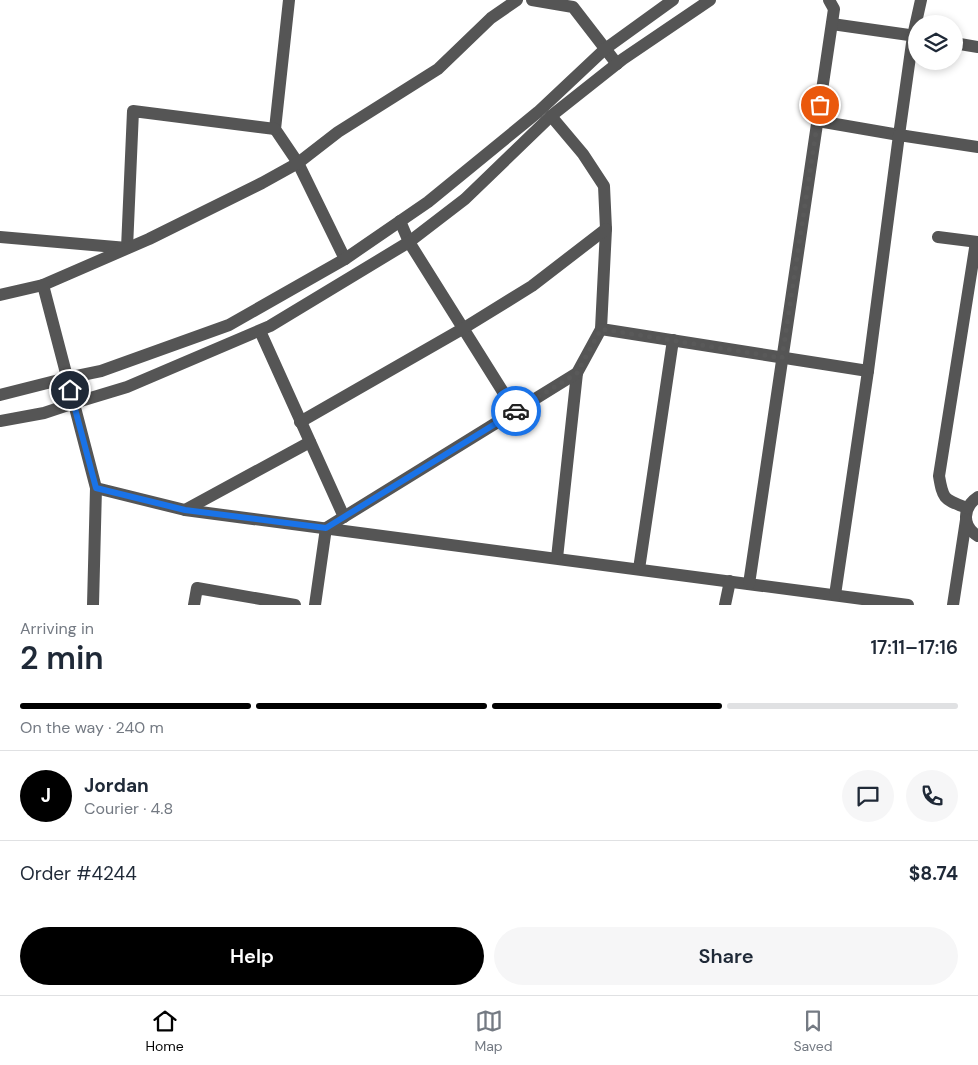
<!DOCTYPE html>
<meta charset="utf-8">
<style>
:root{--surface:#fff;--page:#f6f6f7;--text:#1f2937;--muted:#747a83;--line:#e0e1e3;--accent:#000}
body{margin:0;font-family:"DM Sans",sans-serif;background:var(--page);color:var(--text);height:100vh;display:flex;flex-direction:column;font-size:19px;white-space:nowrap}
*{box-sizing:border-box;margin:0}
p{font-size:16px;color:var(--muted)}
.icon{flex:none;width:28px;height:28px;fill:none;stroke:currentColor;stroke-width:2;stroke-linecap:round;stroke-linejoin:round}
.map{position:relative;height:605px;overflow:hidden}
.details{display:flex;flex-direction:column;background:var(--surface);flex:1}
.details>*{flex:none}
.buttons{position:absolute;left:908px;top:15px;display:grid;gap:10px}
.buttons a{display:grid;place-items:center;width:55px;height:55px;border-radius:50%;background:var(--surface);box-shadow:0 2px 8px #0003;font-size:25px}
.pin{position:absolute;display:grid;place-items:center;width:42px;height:42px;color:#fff;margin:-21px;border:2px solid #fff;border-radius:50%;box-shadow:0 1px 5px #0007}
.courier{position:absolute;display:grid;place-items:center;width:50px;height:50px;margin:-25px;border:4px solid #1a73e8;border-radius:50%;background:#fff;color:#222;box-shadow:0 1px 6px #0007}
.overview em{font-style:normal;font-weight:600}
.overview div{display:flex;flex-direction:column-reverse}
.overview{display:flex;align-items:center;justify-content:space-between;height:85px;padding:0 20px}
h1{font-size:32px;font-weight:600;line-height:38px}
.bar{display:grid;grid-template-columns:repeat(4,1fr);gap:8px 5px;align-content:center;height:60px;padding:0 20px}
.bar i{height:6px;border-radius:4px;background:var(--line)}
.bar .on{background:var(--accent)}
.bar p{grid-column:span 4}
.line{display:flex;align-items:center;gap:12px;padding:0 20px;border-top:1px solid var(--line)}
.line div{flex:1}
.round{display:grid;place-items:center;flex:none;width:52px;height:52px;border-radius:26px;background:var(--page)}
.button{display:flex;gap:10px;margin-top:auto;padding:10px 20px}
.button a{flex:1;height:58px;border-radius:30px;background:var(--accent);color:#fff;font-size:20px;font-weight:600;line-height:58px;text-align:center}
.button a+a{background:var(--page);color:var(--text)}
.menu{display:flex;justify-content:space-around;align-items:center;height:70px;border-top:1px solid var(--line);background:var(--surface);font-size:14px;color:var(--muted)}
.menu a{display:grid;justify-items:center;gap:2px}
.menu .on{color:var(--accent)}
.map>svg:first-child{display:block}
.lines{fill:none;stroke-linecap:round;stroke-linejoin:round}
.minor{stroke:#555;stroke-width:12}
.done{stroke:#595959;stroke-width:5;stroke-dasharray:0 9}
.route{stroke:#1a73e8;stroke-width:6}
</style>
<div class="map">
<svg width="978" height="605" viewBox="0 0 978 605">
<rect width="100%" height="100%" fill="#fff"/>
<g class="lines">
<g class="minor">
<path d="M 289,0 L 275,129 L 298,163 L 345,259"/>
<path d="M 532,0 L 573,7 L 617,64"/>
<path d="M 832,24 L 916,36"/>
<path d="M 954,43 L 978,47"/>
<path d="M 551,116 L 583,154 L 604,186 L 606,229 L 601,329 L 868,371"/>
<path d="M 818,121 L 899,135 L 913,36 L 921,0"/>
<path d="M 400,221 L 409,242 L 515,411"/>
<path d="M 0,237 L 127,248 L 133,111 L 275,129"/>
<path d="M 938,237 L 978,242"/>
<path d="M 0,295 L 43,285"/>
<path d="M 260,331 L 344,517"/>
<path d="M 0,395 L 67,378 L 101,371 L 229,325 L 345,259 L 428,202 L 538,112 L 605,49 L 673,0"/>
<path d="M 0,421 L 44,413 L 74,403 L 127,387 L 270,326 L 409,242 L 465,199 L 551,116 L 623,59 L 710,0"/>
<path d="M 300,422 L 464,328 L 532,286 L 606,229"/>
<path d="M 96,488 L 185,510 L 908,605"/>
<path d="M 978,497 C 963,507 961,526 978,536"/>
<path d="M 967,508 C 944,499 943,500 939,476 L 976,242"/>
<path d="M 185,510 L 310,442"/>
<path d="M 557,558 L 577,373"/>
<path d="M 639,569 L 673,340"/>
<path d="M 749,584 L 834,9 L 829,0"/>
<path d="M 835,595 L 868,371 L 899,135 L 978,147"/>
<path d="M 93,605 L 96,488 L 43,285 L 149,239 L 262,183 L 298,163 L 338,132 L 438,69 L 491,18 L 517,0"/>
<path d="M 194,605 L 197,588 L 295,605"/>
<path d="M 315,605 L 326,528 L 577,373 L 601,329"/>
<path d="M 725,605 L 730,581"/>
<path d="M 953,605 L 966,520"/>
</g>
</g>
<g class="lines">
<path class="done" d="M 516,411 L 577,373 L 601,329 L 782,358 L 820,105"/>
<path class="route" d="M 70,390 L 96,488 L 185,510 L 326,528 L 516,411"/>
</g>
</svg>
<div class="buttons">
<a><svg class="icon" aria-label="layers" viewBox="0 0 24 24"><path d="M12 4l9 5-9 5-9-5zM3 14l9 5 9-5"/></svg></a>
</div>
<div class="pin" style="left:820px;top:105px;background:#ea580c"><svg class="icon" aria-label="bag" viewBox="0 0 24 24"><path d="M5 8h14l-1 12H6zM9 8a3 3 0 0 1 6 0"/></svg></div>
<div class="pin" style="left:70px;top:390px;background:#1f2937"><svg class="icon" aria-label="home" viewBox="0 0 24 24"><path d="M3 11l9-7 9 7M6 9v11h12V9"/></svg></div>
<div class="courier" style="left:516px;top:411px"><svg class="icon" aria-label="car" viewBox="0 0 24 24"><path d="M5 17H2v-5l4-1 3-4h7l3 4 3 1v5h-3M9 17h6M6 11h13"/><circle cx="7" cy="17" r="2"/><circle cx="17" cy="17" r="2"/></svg></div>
</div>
<section class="details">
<div class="overview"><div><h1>2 min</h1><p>Arriving in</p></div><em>17:11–17:16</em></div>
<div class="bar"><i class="on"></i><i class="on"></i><i class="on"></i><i></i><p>On the way · 240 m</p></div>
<div class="line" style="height:90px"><b class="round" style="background:var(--accent);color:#fff">J</b><div><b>Jordan</b><p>Courier · 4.8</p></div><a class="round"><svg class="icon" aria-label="chat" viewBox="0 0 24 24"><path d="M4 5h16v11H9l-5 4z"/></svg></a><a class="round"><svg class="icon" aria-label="phone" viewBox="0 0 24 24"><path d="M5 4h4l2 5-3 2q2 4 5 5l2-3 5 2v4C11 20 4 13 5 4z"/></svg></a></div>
<div class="line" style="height:65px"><div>Order #4244</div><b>$8.74</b></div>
<div class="button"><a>Help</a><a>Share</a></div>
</section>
<nav class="menu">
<a class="on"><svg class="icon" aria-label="home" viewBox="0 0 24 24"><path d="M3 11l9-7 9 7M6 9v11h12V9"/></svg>Home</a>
<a><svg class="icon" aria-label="map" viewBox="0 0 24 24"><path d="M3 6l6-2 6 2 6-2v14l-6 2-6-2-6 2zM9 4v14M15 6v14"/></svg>Map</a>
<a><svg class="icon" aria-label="saved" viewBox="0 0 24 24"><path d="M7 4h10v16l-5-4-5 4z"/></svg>Saved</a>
</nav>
